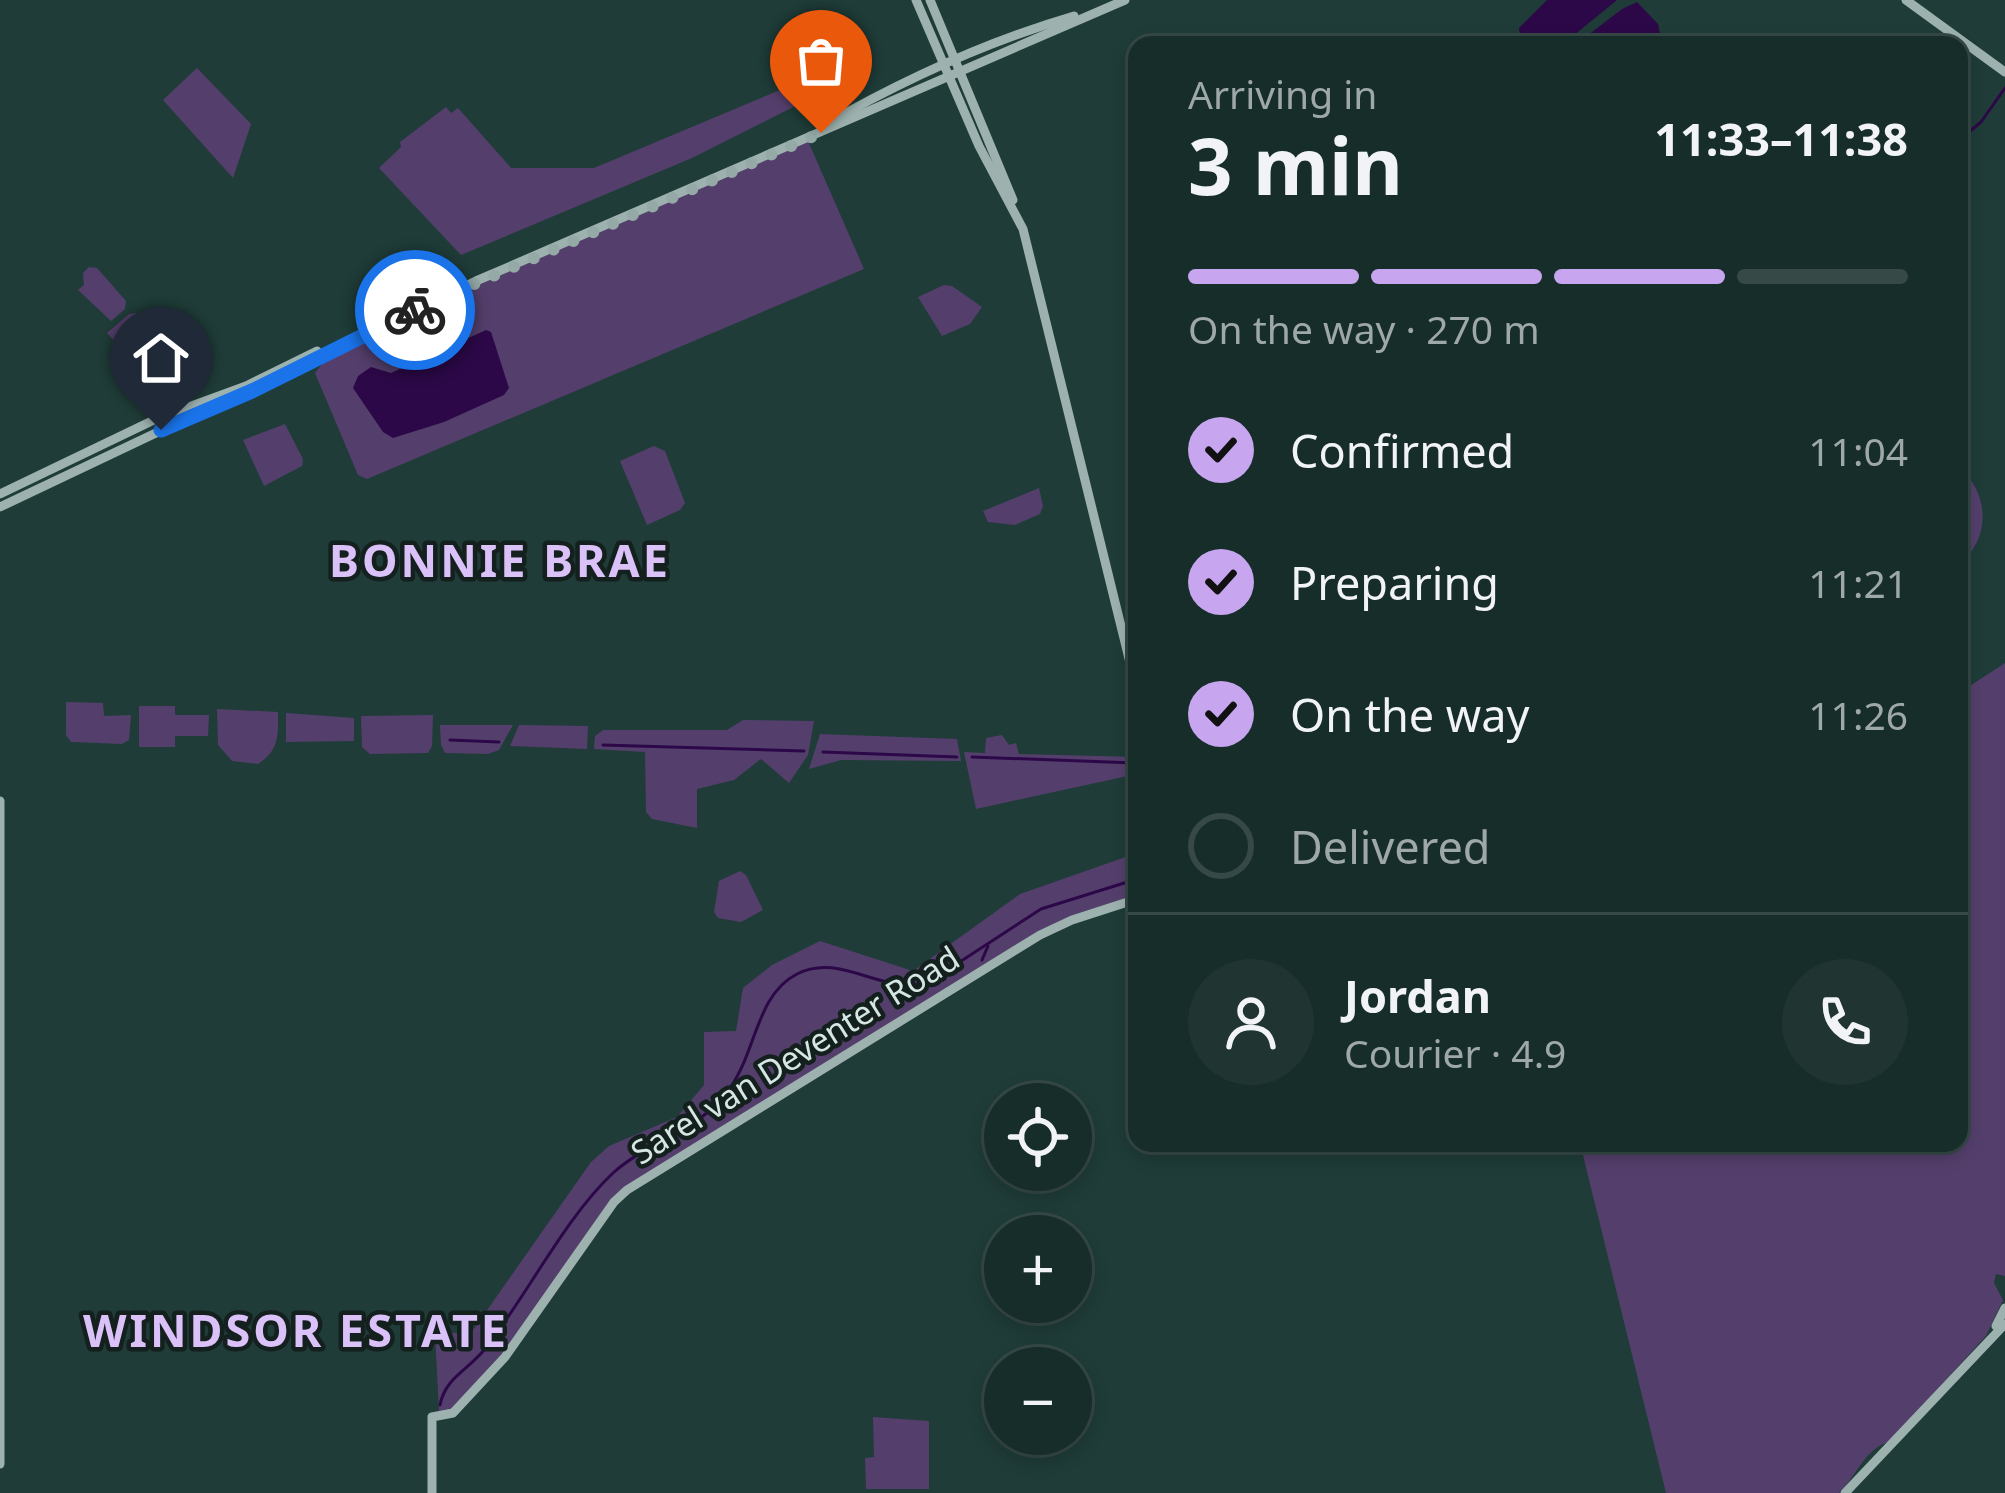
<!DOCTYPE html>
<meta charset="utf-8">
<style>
:root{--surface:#172d2a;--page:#203532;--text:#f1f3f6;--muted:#9ea8a8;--line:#364947;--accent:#c7a6ef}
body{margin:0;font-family:"Noto Sans",sans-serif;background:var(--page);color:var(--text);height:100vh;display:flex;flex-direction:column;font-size:45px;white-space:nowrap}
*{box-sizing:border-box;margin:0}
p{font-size:39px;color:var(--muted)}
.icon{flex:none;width:66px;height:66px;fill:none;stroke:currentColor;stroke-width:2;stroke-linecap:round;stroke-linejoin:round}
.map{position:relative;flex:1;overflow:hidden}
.drawer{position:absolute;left:1128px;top:36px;width:840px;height:1116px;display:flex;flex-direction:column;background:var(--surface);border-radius:24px;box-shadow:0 6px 18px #0003,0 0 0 3px var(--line)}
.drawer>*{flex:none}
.controls{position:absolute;left:984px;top:1083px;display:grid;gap:24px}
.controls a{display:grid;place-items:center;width:108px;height:108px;border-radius:50%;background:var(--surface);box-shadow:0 6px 18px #0003,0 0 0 3px var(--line);font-size:60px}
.pin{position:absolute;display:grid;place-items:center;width:102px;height:102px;color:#fff;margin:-123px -51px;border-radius:50% 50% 50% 0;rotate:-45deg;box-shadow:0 0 12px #0007}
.pin .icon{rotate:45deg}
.courier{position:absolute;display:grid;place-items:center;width:120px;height:120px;margin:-60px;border:9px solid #1a73e8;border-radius:50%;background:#fff;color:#222;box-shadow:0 3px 15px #0007}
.overview em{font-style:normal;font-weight:700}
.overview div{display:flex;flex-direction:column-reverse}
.overview{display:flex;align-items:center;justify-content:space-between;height:204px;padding:0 60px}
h1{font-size:78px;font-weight:700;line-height:90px}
.bar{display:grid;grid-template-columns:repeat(4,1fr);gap:18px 12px;align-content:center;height:144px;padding:0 60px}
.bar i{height:15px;border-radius:9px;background:var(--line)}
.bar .selected{background:var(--accent)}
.bar p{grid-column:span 4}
.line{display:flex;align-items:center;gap:30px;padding:0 60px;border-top:3px solid var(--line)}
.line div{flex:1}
.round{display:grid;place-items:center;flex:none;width:126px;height:126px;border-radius:63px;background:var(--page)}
ol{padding:0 60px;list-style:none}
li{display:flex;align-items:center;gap:36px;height:132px}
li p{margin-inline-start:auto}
li .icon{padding:12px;border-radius:50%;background:var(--accent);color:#111;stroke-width:4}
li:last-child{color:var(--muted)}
li i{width:66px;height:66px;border:6px solid var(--line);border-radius:50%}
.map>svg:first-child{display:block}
.green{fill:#543f6c}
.water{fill:#2c0848}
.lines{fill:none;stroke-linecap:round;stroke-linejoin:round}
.stream{stroke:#2c0848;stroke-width:3}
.secondary{stroke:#9db2af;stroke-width:9}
.done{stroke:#95aaa7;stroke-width:12;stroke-dasharray:0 21.6}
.route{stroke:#1a73e8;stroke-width:15}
.labels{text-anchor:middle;stroke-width:9;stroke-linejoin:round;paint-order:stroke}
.street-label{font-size:33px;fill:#d5e6e3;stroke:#14201e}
.district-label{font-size:45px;font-weight:bold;letter-spacing:3px;fill:#dac1f8;stroke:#14201e}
</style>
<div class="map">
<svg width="2005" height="1493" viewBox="0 0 2005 1493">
<rect width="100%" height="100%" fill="#1f3c38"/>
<g class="green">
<path d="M 798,19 L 827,90 L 692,158 L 461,255 L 379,168 L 401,147 L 400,142 L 446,107 L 451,113 L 458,108 L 511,168 L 594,168 L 806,79 L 812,66 L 794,21 Z"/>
<path d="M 197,68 L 251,124 L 233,178 L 163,100 Z"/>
<path d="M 808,141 L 864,269 L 367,479 L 358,475 L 315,373 L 329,355 L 418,311 Z"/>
<path d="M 89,267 L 97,268 L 126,301 L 125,309 L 111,321 L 78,290 L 84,285 L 83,273 Z"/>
<path d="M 944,285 L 952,286 L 982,307 L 970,324 L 942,336 L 918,297 Z"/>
<path d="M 136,313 L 171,351 L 168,357 L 141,371 L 107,333 L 129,314 Z"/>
<path d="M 285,424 L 303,459 L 302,466 L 264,486 L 243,440 Z"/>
<path d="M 654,446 L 665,451 L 685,503 L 680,510 L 647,525 L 620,461 Z"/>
<path d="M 1959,467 C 1990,494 1991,539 1959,564 Z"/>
<path d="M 1039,488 L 1043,506 L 1040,514 L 1015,525 L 988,522 L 983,511 Z"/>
<path d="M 2005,663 L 2005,1276 L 1996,1274 L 1994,1283 L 2003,1300 L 1986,1336 L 1889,1442 C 1865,1448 1856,1477 1839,1493 L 1666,1493 L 1580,1143 L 1959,1143 L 1959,693 Z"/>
<path d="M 66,702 L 103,703 L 104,716 L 131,715 L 129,740 L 122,744 L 71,742 L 66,735 Z"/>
<path d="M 139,706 L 175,706 L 175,715 L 209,715 L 208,736 L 175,736 L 175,747 L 139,747 Z"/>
<path d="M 217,709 L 278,712 C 278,735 280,750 258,764 L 232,761 L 218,745 Z"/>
<path d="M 286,713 L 354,718 L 354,741 L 286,742 Z"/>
<path d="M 433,715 L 432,746 L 428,753 L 370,754 L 362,747 L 361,716 Z"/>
<path d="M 743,720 L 814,721 L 808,755 L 789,783 L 761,759 L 734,780 L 697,789 L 697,828 L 652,819 L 646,812 L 645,752 L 594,749 L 595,736 L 603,730 L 727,730 Z"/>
<path d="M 440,725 L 513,725 L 499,750 L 488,754 L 445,753 L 441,745 Z"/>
<path d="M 519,725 L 588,726 L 587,749 L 510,746 Z"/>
<path d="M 820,734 L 957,739 L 961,761 L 841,760 L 809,769 Z"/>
<path d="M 1002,735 L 1009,745 L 1016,743 L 1019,754 L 1137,757 L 1137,774 L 976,809 L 964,752 L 985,753 L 986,738 Z"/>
<path d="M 1137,853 L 1137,895 L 1073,915 L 1037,932 L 625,1187 L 507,1348 L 452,1409 L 439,1412 L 435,1333 L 471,1333 L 591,1162 L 609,1146 L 677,1117 L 704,1085 L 704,1032 L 736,1031 L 743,988 L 772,965 L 820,941 L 913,971 L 1020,894 Z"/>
<path d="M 740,871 L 746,875 L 763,910 L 741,922 L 718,918 L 714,912 L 719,881 Z"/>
<path d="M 873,1417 L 929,1421 L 929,1489 L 866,1489 L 865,1458 L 874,1457 Z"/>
</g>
<g class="water">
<path d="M 1547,0 L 1617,0 L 1562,45 L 1521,45 L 1519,28 Z"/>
<path d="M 1637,2 L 1658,24 L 1660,34 L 1650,45 L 1575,45 L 1622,9 Z"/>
<path d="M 486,330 L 491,332 L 509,388 L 504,395 L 444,422 L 393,438 L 383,432 L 353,388 L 358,376 L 371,367 L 391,373 Z"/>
</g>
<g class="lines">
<g class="stream">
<path d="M 1959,140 L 1981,122 L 2005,88"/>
<path d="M 450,740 L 499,742"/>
<path d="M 603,745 L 804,751"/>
<path d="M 823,752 L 957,757"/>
<path d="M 972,757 L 1135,763"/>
<path d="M 982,960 L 988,946"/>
<path d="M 440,1405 C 445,1378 468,1370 484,1350 C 527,1296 564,1219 613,1173 C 647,1142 694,1133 725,1095 C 757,1056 754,996 797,974 C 841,951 884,997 929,982 L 1041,909 L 1137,879"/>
</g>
<g class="secondary">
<path d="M 916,0 L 979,146 L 1023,229 L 1137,691"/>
<path d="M 930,0 L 1013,200"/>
<path d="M 1906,0 L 2005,72"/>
<path d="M 821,127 C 901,81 985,42 1074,16"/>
<path d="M 0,494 L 156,419 L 246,386 L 317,351"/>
<path d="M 0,507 L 476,281 L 1125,0"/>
<path d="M 0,801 L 0,1464"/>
<path d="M 1996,1326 L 2005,1308"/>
<path d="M 432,1493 L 432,1417 L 453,1413 L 505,1357 L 614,1202 L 627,1190 L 1040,935 L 1072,920 L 1137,899"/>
<path d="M 1845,1493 L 2005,1324"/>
</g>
</g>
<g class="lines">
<path class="done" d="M 415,310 L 821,133"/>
<path class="route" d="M 161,430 L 252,391 L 415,310"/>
</g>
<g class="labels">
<g class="street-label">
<text transform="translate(795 1055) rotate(-32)" y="12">Sarel van Deventer Road</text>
</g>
<g class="district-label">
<text x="500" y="577">BONNIE BRAE</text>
<text x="296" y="1347">WINDSOR ESTATE</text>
</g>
</g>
</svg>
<div class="controls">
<a><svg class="icon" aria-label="locate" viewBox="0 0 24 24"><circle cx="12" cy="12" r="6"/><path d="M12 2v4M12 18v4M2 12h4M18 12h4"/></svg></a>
<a>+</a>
<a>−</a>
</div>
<div class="pin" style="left:821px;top:133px;background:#ea580c"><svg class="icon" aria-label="bag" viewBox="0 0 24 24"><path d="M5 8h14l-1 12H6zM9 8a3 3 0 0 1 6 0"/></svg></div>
<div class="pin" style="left:161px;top:430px;background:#1f2937"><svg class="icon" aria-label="home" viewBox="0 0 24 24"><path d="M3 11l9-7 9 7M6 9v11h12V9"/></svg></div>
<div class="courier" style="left:415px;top:310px"><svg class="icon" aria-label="bike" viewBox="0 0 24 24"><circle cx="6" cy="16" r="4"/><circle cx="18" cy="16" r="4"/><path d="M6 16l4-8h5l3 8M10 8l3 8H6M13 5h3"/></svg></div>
<section class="drawer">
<div class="overview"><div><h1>3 min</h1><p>Arriving in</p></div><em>11:33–11:38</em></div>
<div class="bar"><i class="selected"></i><i class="selected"></i><i class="selected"></i><i></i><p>On the way · 270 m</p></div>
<ol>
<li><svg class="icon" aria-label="check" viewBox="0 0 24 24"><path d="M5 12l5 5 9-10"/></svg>Confirmed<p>11:04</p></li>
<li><svg class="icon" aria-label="check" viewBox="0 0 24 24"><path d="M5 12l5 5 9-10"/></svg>Preparing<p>11:21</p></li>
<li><svg class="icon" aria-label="check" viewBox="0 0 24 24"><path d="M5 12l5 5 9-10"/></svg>On the way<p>11:26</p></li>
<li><i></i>Delivered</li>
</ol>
<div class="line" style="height:216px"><a class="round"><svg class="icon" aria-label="person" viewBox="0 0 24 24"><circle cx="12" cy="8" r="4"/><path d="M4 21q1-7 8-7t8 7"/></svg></a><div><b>Jordan</b><p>Courier · 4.9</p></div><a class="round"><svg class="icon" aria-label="phone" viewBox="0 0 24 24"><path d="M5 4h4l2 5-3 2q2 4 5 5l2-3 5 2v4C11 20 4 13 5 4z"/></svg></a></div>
</section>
</div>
